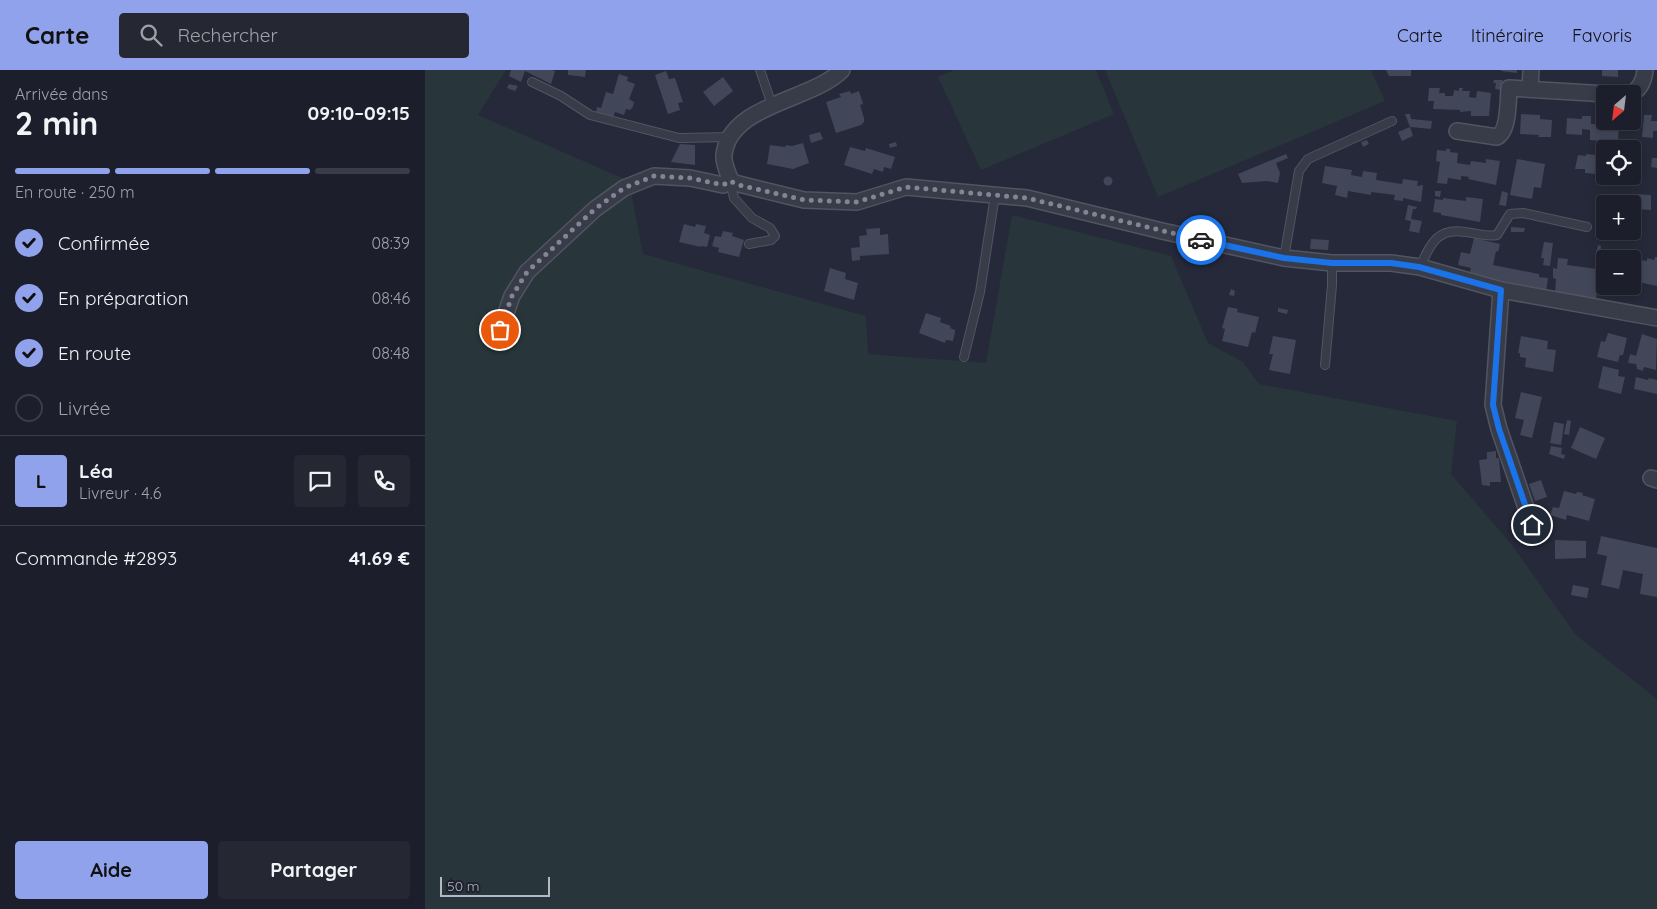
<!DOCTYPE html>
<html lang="fr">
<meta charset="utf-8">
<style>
:root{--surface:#1c1f2b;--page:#252733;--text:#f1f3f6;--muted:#a0a2a9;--line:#3a3d47;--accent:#91a2ec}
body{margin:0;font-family:Quicksand,sans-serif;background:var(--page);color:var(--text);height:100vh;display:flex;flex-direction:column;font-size:19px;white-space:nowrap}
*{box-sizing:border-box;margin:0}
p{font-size:16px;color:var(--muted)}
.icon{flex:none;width:28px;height:28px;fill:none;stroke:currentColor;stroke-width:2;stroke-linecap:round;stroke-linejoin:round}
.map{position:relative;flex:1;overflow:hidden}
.details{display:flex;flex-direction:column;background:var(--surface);width:425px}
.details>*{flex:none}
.needle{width:32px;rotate:208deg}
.tools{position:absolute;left:1171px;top:15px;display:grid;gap:10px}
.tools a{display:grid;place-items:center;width:45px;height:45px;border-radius:5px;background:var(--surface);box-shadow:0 2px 8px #0003,0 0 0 1px var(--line);font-size:25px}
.scale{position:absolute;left:15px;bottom:12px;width:110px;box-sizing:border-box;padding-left:5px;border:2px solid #b4b7c5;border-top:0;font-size:14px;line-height:18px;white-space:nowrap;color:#b4b7c5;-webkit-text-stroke:4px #1e212e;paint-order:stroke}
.pin{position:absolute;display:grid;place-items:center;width:42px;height:42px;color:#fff;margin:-21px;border:2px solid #fff;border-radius:50%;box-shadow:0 1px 5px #0007}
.courier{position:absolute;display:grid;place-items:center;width:50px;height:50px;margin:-25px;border:4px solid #1a73e8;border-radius:50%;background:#fff;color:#222;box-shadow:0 1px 6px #0007}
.summary em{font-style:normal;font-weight:700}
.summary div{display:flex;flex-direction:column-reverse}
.summary{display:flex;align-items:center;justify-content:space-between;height:85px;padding:0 15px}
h1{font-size:32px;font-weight:700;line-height:38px}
.bar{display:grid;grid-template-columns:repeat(4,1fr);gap:8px 5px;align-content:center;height:60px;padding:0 15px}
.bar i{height:6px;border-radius:4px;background:var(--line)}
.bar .on{background:var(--accent)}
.bar p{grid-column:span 4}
.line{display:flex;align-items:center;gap:12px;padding:0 15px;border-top:1px solid var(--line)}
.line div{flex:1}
.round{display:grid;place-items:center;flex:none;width:52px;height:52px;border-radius:5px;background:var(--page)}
ol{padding:0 15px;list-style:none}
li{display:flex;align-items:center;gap:15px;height:55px}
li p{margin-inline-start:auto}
li .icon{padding:5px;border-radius:50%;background:var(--accent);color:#111;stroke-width:4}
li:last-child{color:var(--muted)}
li i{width:28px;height:28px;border:2px solid var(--line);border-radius:50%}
.primary-button{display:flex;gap:10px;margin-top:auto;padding:10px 15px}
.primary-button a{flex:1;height:58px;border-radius:5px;background:var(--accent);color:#111;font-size:20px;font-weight:700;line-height:58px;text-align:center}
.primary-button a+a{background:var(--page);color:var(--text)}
header{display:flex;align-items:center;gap:30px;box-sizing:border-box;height:70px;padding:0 25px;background:var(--accent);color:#111}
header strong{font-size:24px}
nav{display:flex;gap:28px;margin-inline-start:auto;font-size:18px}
.search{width:350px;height:45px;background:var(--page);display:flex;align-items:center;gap:12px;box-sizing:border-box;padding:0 18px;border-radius:5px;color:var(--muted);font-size:19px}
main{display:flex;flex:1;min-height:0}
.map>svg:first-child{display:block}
.green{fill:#28363b}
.building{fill:#414758}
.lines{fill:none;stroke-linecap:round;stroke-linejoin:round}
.lane-casing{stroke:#515461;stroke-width:10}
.street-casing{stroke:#515461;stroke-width:18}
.lane{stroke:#383c49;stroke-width:8}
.street{stroke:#383c49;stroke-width:15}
.done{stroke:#828594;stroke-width:5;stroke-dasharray:0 9}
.route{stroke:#1a73e8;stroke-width:6}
</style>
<header>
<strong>Carte</strong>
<div class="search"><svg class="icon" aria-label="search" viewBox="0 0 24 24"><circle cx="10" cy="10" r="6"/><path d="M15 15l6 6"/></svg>Rechercher</div>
<nav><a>Carte</a><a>Itinéraire</a><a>Favoris</a></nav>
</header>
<main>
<section class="details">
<div class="summary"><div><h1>2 min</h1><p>Arrivée dans</p></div><em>09:10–09:15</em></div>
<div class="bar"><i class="on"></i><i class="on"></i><i class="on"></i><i></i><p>En route · 250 m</p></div>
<ol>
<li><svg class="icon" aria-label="check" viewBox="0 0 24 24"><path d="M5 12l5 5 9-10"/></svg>Confirmée<p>08:39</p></li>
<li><svg class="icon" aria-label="check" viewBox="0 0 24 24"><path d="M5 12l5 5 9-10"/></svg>En préparation<p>08:46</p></li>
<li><svg class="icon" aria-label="check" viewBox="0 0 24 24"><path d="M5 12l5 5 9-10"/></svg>En route<p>08:48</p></li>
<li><i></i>Livrée</li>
</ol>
<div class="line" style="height:90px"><b class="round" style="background:var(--accent);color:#111">L</b><div><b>Léa</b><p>Livreur · 4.6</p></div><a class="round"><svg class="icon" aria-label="chat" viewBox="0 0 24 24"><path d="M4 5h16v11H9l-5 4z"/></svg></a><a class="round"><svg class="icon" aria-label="phone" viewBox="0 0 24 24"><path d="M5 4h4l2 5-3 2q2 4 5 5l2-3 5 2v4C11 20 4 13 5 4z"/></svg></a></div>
<div class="line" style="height:65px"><div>Commande #2893</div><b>41.69 €</b></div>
<div class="primary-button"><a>Aide</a><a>Partager</a></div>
</section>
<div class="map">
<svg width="1232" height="839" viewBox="0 0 1232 839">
<rect width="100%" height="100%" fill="#252939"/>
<g class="green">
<path d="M 0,0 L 81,0 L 53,45 L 204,111 L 218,184 L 441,246 L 443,284 L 561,293 L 587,145 L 746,186 L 783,273 L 818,292 L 834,314 L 1032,351 L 1026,404 L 1087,475 L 1151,565 L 1232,629 L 1232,839 L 0,839 Z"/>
<path d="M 529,0 L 671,0 L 689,44 L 556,100 L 513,7 Z"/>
<path d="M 680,0 L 946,0 L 960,31 L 733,127 Z"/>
</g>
<g class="building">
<path d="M 86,0 L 127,0 L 130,1 L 126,14 L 100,1 L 96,12 L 84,6 Z"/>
<path d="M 143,0 L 161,0 L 160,7 L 143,5 Z"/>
<path d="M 961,0 L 986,0 L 986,6 L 964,6 Z"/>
<path d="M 1076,0 L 1092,0 L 1092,3 L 1076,1 Z"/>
<path d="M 1177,0 L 1193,0 L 1193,7 L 1177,6 Z"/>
<path d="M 241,1 L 244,9 L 250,8 L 258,32 L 253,33 L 255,40 L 243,44 L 230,5 Z"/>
<path d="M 194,4 L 203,7 L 202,11 L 210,14 L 204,29 L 209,32 L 208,37 L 205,40 L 201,39 L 199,45 L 190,42 L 188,48 L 171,42 L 172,37 L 176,38 L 181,22 L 188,24 Z"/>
<path d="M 298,7 L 308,21 L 289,36 L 278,22 Z"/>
<path d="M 1069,10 L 1078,10 L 1076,20 L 1070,19 L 1071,13 L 1068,13 Z"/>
<path d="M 84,14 L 93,16 L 90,21 L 82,18 Z"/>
<path d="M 1004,18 L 1015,18 L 1014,23 L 1020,23 L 1020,26 L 1028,26 L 1029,20 L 1034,21 L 1034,18 L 1038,18 L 1037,21 L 1045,21 L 1044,27 L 1051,28 L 1052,21 L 1066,23 L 1064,46 L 1046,46 L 1046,41 L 1035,42 L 1035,40 L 1008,39 L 1009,31 L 1003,31 Z"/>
<path d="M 425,21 L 426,24 L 434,21 L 438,34 L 435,35 L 439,48 L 439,52 L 436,55 L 411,63 L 401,32 L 416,27 L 414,24 Z"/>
<path d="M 980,44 L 985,44 L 986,49 L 1007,51 L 1006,59 L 985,57 L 988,66 L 977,71 L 973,62 L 985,57 Z"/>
<path d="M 1096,44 L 1115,45 L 1115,49 L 1127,50 L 1126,67 L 1113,67 L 1114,65 L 1095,64 Z"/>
<path d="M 1219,45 L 1227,45 L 1226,51 L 1232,51 L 1232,61 L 1228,61 L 1228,68 L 1217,67 Z"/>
<path d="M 1157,46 L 1166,46 L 1166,54 L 1172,54 L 1173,47 L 1180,48 L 1180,51 L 1194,51 L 1193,72 L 1165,70 L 1165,60 L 1157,59 L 1157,65 L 1141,64 L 1142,48 L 1157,49 Z"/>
<path d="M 395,62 L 398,69 L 386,73 L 384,65 Z"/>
<path d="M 942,70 L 944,74 L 938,77 L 936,72 Z"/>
<path d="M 471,72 L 472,76 L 465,78 L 464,74 Z"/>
<path d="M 378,73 L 384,93 L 368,99 L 342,94 L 345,75 L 360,77 L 361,75 L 367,76 Z"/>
<path d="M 255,74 L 270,75 L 270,95 L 246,92 Z"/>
<path d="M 425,77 L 440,81 L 441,78 L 470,87 L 466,99 L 459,97 L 458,102 L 449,99 L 447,104 L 419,95 Z"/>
<path d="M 1021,79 L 1025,79 L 1025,82 L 1033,83 L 1032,93 L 1045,95 L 1046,91 L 1061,93 L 1061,89 L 1075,91 L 1071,115 L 1043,109 L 1044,107 L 1036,106 L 1036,110 L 1023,108 L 1022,114 L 1012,113 L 1015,92 L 1011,91 L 1012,80 L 1021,81 Z"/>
<path d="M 861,84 L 863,88 L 851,93 L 855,103 L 853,113 L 842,111 L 817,113 L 813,104 Z"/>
<path d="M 1161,84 L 1180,86 L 1180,105 L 1160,103 L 1160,99 L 1150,99 L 1153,85 L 1161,86 Z"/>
<path d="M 1227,88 L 1232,88 L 1232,98 L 1226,97 Z"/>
<path d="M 1092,89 L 1120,94 L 1116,118 L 1109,117 L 1107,129 L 1085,125 Z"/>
<path d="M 900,96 L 927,100 L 926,105 L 937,107 L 938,101 L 952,103 L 951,110 L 977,114 L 978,109 L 993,111 L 992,116 L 998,115 L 996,132 L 978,128 L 978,131 L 969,130 L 970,125 L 946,122 L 946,125 L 923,121 L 922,128 L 910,125 L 912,116 L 897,113 Z"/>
<circle cx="683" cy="111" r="4.5"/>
<path d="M 1010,121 L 1016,121 L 1015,127 L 1010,126 Z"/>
<path d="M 1077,121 L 1083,123 L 1081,136 L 1074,135 Z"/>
<path d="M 1208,124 L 1226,125 L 1226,140 L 1208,139 Z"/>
<path d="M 1041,127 L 1058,129 L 1055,152 L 1016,145 L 1016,143 L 1008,142 L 1010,129 L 1018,130 L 1018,128 L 1041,131 Z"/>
<path d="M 983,135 L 992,137 L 991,139 L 988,139 L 986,149 L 997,151 L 994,163 L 984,161 L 986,151 L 980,150 Z"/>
<path d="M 259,154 L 270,157 L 271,154 L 281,156 L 279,163 L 285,165 L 282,177 L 276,176 L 276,177 L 254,172 Z"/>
<path d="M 1086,157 L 1100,158 L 1099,162 L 1086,162 Z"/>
<path d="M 455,158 L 455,165 L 463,164 L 464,184 L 435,186 L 435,190 L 427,191 L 426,178 L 435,177 L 434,166 L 442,165 L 441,159 Z"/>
<path d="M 298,161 L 308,163 L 307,166 L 319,170 L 314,187 L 293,182 L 294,178 L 287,176 L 290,166 L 296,167 Z"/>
<path d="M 1049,168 L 1075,174 L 1073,182 L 1071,181 L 1068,195 L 1114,204 L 1114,207 L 1123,208 L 1121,223 L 1044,205 L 1046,198 L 1033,195 L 1036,182 L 1045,184 Z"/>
<path d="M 886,169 L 904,170 L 903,180 L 885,179 Z"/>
<path d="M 1119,172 L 1128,173 L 1125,196 L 1118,195 L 1119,188 L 1116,188 Z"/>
<path d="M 1173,175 L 1176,176 L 1174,197 L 1170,196 L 1171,180 L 1172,180 Z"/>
<path d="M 1230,187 L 1232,187 L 1232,216 L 1208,211 L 1208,189 L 1222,191 L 1222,188 L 1229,190 Z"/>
<path d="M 1133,188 L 1143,189 L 1142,195 L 1180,200 L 1180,213 L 1173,212 L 1171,230 L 1130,223 L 1131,209 L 1128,208 L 1128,198 L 1132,199 Z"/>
<path d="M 405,198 L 421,203 L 420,209 L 433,213 L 429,230 L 399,221 Z"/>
<path d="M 806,219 L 810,221 L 809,226 L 804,225 Z"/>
<path d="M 803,237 L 813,239 L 812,242 L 834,247 L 830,263 L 827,262 L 823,277 L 797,271 L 800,259 L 797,258 Z"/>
<path d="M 853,238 L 863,240 L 862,244 L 853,242 Z"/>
<path d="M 501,243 L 516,248 L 515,252 L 526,256 L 525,258 L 530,260 L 530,262 L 528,271 L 521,270 L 520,273 L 494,263 Z"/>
<path d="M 1183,263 L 1202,268 L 1198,285 L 1195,285 L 1193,292 L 1172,287 L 1176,271 L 1180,272 Z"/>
<path d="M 1217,264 L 1232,269 L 1231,300 L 1219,297 L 1218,301 L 1212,299 L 1211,294 L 1203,293 L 1205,284 L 1211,286 Z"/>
<path d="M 848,266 L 871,270 L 865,304 L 844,300 L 848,284 L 844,284 Z"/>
<path d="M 1096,266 L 1123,271 L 1122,279 L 1131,280 L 1128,302 L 1100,297 L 1101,288 L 1095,287 L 1095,283 L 1093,283 Z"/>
<path d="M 1178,296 L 1194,300 L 1193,306 L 1200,307 L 1196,324 L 1173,318 Z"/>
<path d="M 1211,307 L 1223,310 L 1224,308 L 1232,310 L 1232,324 L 1209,319 Z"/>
<path d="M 1096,322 L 1117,327 L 1107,368 L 1095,365 L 1099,350 L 1090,348 Z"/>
<path d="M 1142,350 L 1146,351 L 1144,365 L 1139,364 Z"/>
<path d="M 1129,352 L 1139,354 L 1136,375 L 1125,373 Z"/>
<path d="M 1155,357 L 1180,368 L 1171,389 L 1146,378 Z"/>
<path d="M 1126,376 L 1137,378 L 1136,384 L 1140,385 L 1139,389 L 1124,384 Z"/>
<path d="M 1071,381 L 1071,388 L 1074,388 L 1076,412 L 1065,412 L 1065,416 L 1057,415 L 1054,390 L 1062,389 L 1062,382 Z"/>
<path d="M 1116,410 L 1122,427 L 1110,431 L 1104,414 Z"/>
<path d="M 1139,421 L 1151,424 L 1152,422 L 1158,423 L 1157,425 L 1170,429 L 1164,451 L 1142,445 L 1141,450 L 1125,445 L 1128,437 L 1134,438 Z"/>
<path d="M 1176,466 L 1232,478 L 1232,527 L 1215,524 L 1218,504 L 1198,500 L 1194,519 L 1176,515 L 1182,486 L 1172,484 Z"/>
<path d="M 1130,470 L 1161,471 L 1161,488 L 1130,489 Z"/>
<path d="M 1148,515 L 1164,518 L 1162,528 L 1146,525 Z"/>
</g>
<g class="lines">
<defs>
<g id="lane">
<path d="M 335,0 L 347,35"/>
<path d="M 107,12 L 136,26 L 165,45 L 254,68 L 305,67"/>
<path d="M 310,113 L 307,120 L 309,128 L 327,148 L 345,158 L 350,166 L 346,170 L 324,174"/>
<path d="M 859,188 L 874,101 L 883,89 L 967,51"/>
<path d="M 995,197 C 1005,175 1012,157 1040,162 C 1052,163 1060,167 1072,165 L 1085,144 L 1098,143 L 1162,157"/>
<path d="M 539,287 L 555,222 L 570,125"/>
<path d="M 900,295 L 907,215 L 907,193"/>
</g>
<g id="street">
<path d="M 1105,19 L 1106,0"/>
<path d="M 1205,24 C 1215,20 1219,10 1220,0"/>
<path d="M 1032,61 L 1072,67 C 1084,61 1083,31 1084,18 L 1182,24"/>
<path d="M 306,111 L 310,113 L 379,130 L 432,132 L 481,117 L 602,128 L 737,161 L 859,188 L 907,193 L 966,193 L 995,197 L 1076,220 L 1232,248"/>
<path d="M 306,111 C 303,103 298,93 299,85 C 304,34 387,31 417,0"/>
<path d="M 1076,220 L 1068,335 L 1074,359 L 1107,455"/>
<path d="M 75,260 L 87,226 L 102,202 L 170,139 L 199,118 L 229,106 L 265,108 L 298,115 L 306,111"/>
<path d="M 1226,408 L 1232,410"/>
</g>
</defs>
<use href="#lane" class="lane-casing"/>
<use href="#street" class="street-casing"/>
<use href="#lane" class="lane"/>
<use href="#street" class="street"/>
</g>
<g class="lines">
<path class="done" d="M 75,260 L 87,226 L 102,202 L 170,139 L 199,118 L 229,106 L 265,108 L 298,115 L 306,111 L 310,114 L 379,130 L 432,132 L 481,117 L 602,128 L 776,170"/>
<path class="route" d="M 776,170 L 859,188 L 907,193 L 966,193 L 994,197 L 1076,220 L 1068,335 L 1074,359 L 1107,455"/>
</g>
</svg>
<div class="tools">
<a><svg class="needle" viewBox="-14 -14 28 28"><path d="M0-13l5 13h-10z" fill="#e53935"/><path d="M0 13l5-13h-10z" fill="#a0a2a9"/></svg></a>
<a><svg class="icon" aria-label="locate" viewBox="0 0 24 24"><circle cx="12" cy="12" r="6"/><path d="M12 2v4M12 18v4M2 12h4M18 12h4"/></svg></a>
<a>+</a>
<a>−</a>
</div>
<div class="scale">50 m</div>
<div class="pin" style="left:75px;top:260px;background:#ea580c"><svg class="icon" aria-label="bag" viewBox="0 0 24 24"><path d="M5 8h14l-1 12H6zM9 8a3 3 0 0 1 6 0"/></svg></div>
<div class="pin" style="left:1107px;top:455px;background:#1f2937"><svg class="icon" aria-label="home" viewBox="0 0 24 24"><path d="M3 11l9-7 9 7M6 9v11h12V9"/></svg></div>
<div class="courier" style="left:776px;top:170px"><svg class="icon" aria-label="car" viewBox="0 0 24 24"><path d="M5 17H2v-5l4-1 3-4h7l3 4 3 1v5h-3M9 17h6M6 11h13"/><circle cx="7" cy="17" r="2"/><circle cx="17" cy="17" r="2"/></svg></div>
</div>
</main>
